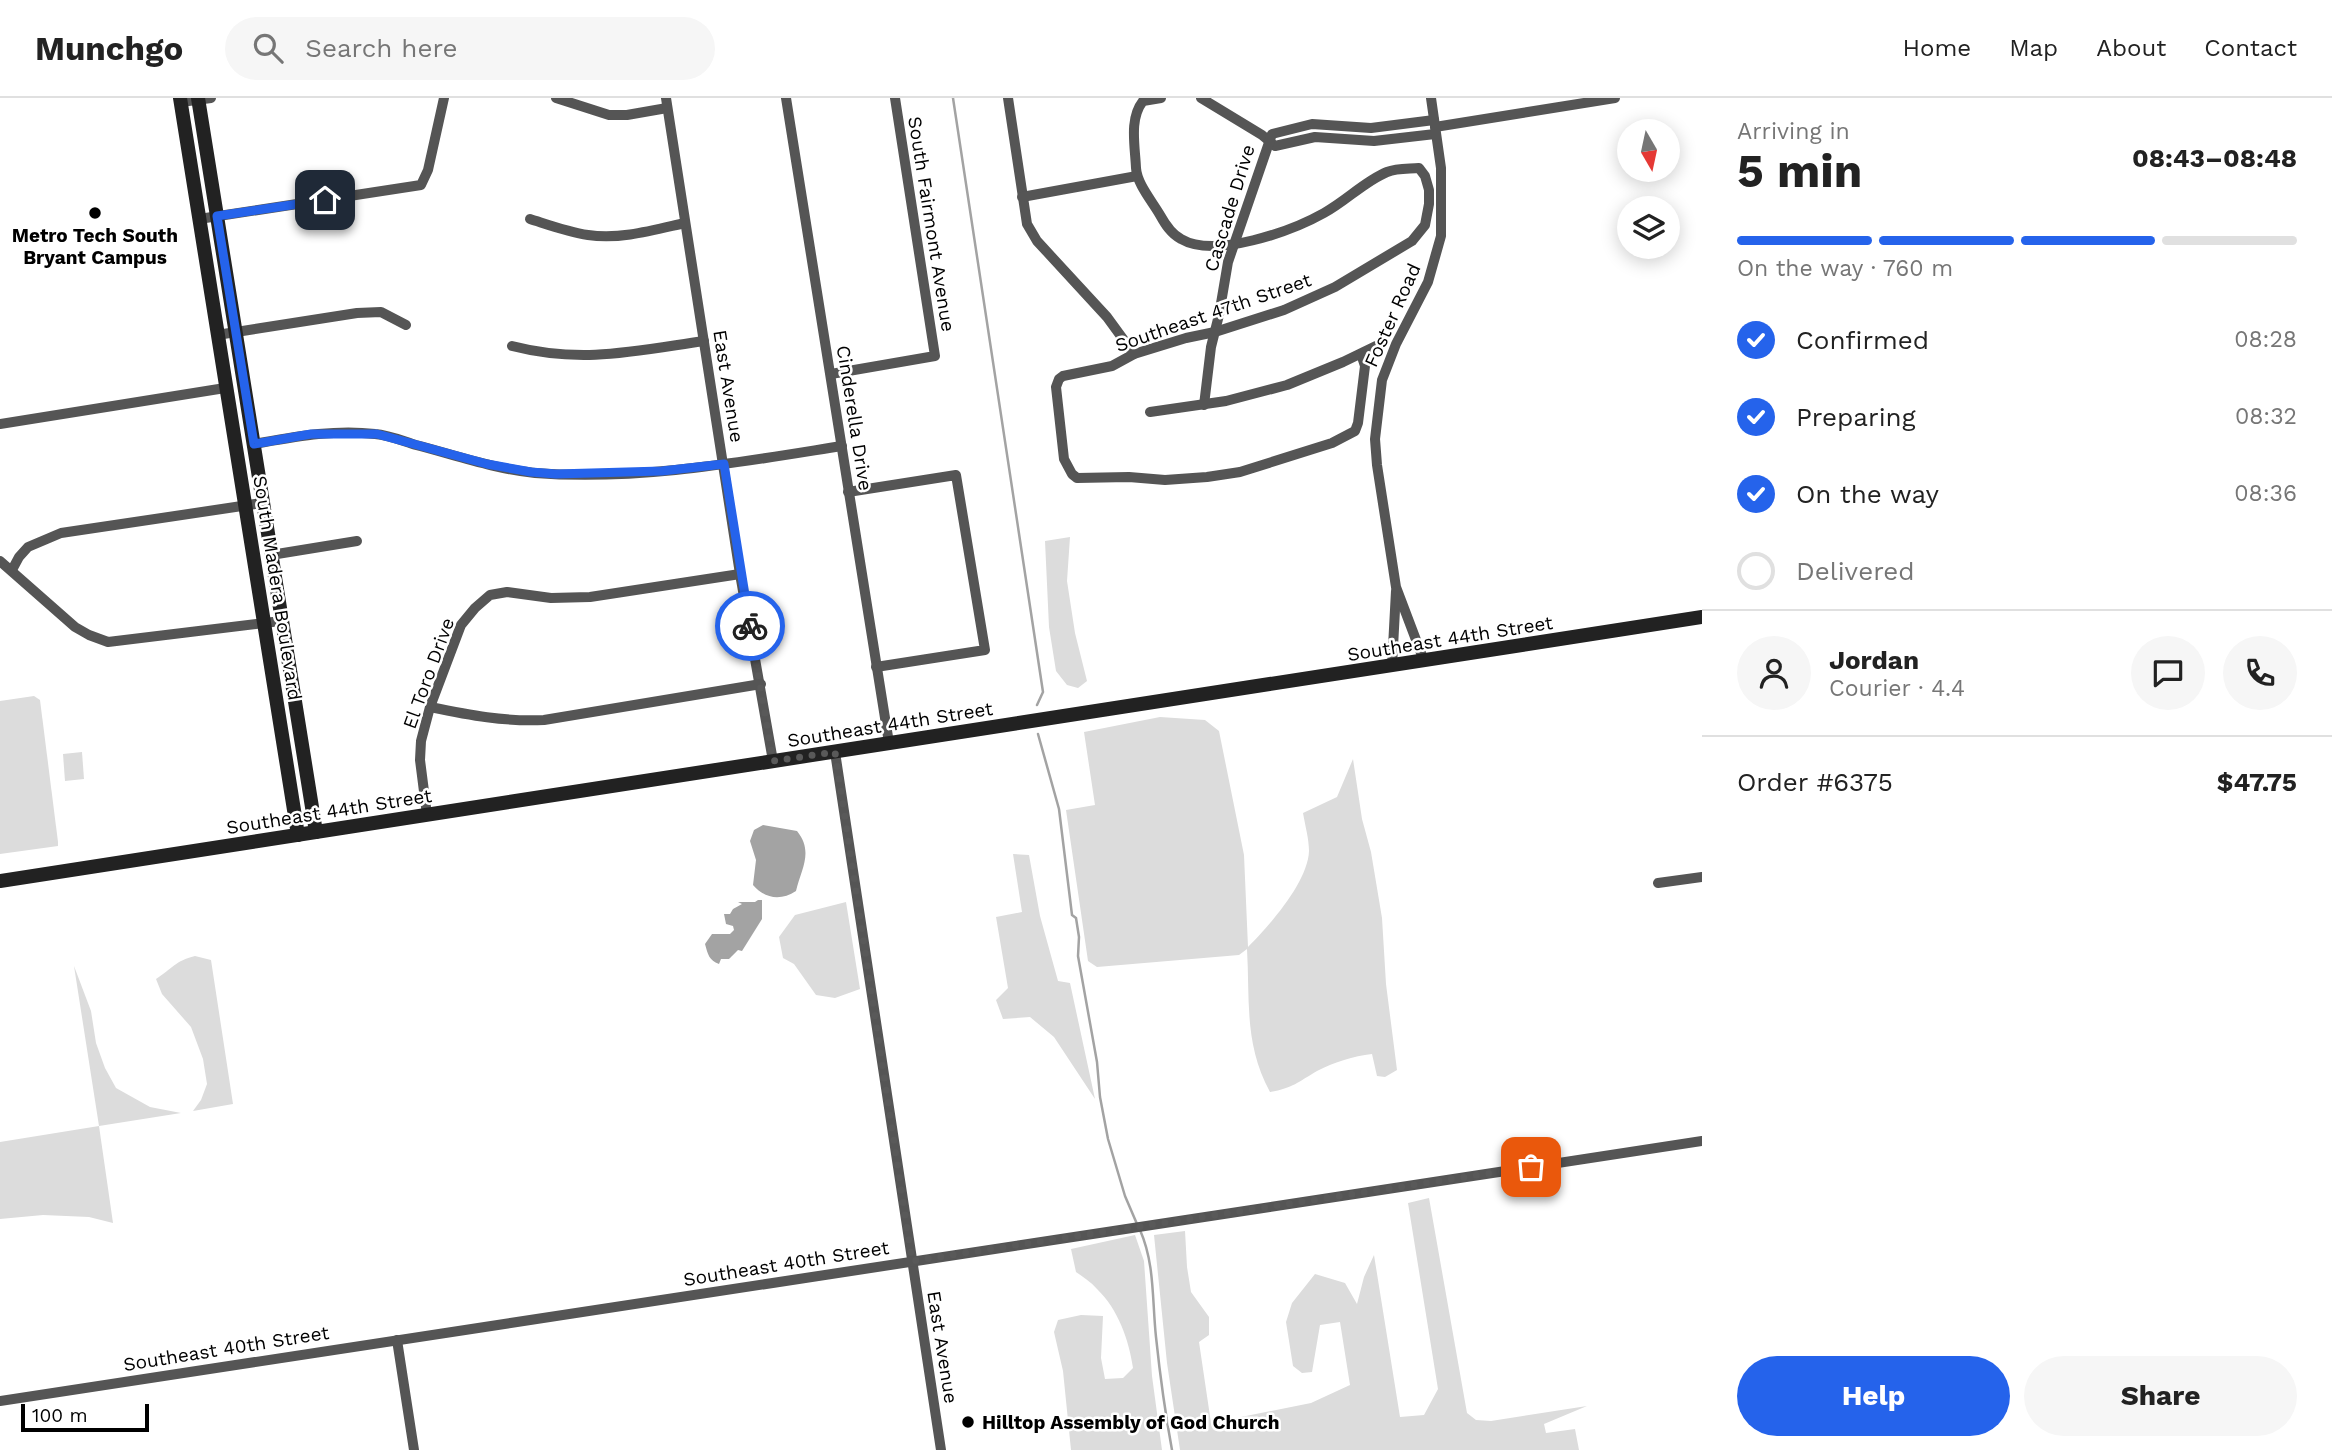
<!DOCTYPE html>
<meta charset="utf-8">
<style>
:root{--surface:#fff;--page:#f6f6f6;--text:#222;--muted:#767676;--line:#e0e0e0;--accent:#2563eb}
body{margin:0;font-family:"Work Sans",sans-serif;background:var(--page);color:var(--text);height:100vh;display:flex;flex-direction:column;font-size:26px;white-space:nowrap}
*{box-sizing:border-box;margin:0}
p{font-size:23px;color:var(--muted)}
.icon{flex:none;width:38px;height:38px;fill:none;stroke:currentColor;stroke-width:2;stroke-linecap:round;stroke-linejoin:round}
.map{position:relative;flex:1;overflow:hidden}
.sheet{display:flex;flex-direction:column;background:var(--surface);width:630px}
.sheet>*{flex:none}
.needle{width:46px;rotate:171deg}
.buttons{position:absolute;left:1617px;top:21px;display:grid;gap:14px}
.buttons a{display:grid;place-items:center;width:63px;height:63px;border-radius:50%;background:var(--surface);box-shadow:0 4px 18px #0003;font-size:35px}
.scale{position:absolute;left:21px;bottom:18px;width:128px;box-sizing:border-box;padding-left:7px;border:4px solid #000;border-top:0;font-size:19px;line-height:24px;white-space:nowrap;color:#000;-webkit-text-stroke:5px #fff;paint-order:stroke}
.pin{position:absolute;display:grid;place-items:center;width:60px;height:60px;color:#fff;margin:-30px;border-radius:14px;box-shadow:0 4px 10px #0006}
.courier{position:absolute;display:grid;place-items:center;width:70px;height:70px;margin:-35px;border:5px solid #2563eb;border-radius:50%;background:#fff;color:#222;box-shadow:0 2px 9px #0007}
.overview em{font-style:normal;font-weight:700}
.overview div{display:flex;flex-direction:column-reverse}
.overview{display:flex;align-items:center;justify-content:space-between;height:119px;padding:0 35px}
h1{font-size:46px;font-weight:700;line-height:52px}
.bar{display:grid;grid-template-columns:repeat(4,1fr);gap:10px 7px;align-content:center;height:84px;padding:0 35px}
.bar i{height:9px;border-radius:5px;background:var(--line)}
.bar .current{background:var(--accent)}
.bar p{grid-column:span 4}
.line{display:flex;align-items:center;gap:18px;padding:0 35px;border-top:2px solid var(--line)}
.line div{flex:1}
.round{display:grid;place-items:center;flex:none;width:74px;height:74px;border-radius:37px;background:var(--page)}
ol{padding:0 35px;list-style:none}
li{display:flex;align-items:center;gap:21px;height:77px}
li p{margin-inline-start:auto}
li .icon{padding:7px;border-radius:50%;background:var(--accent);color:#fff;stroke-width:4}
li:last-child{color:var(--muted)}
li i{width:38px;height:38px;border:4px solid var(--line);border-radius:50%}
.action{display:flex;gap:14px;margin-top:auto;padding:14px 35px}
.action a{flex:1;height:80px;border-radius:42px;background:var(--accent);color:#fff;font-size:28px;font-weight:700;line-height:80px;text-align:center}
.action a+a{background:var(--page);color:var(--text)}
header{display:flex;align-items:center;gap:42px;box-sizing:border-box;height:98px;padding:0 35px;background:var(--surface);border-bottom:2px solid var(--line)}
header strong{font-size:33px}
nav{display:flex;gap:38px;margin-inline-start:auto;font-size:24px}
.search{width:490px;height:63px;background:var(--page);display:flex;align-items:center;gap:18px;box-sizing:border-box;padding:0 24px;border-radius:38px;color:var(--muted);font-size:26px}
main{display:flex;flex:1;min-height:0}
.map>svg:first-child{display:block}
.green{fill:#dcdcdc}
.water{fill:#a3a3a3}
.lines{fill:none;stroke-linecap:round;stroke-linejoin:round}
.stream{stroke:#a3a3a3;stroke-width:2.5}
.street{stroke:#555;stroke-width:10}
.secondary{stroke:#222;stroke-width:14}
.done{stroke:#595959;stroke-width:7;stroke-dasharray:0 12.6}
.route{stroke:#2563eb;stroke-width:9}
.poi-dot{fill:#000;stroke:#fff;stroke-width:2.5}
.labels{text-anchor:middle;stroke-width:5;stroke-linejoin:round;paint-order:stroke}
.street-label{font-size:19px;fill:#000;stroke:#fff}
.poi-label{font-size:19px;font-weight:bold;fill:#000;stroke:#fff}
</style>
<header>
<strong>Munchgo</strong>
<div class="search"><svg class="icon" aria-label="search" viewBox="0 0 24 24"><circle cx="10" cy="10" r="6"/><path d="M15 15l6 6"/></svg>Search here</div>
<nav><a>Home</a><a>Map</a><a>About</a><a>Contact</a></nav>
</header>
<main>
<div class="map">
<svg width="1702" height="1352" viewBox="0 0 1702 1352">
<rect width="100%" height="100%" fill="#fff"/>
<g class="green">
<path d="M 1070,439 L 1067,483 L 1075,535 L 1087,583 L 1078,590 L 1067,587 L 1056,573 L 1049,529 L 1045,443 Z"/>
<path d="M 34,598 L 40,602 L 58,744 L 58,748 L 0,756 L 0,603 Z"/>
<path d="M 1160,619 L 1205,622 L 1219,633 L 1244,757 L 1248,849 C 1269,828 1308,784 1309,753 C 1309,741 1305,727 1303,715 L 1337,699 L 1353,661 L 1362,721 L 1371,754 L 1382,820 L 1386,886 L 1397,972 L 1385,979 L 1377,978 L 1372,956 C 1353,958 1335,964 1317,973 C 1298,984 1293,990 1270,994 C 1244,946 1250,903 1247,851 L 1239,857 L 1097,869 L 1088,863 L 1066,712 L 1095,707 L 1084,634 Z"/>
<path d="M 82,654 L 84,681 L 65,683 L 63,656 Z"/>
<path d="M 1013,756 L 1029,757 L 1040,818 L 1058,883 L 1070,885 L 1095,1001 L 1054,939 L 1030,919 L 1003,921 L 996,902 L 1008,890 L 996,819 L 1022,814 Z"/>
<path d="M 846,804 L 860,891 L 835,900 L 816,897 L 794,866 L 783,860 L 779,839 L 795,817 Z"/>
<path d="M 195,858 L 211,862 L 233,1006 L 193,1013 L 201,1002 L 207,986 L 203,961 L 191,929 L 162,896 L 156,881 C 173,870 175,863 195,858 Z"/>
<path d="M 74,868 L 91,913 L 96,945 L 105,970 L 116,990 L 150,1009 L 181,1015 L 99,1028 L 113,1125 L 89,1119 L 43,1117 L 0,1121 L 0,1044 L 99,1028 Z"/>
<path d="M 1429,1100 L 1467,1315 L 1476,1322 L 1491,1323 L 1587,1308 L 1544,1326 L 1546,1335 L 1575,1331 L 1579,1352 L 1180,1352 L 1167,1265 L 1154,1137 L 1185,1133 L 1187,1169 L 1191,1194 L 1209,1219 L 1209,1237 L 1199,1244 L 1211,1325 L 1311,1305 L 1350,1287 L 1340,1224 L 1320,1227 L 1312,1274 L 1302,1275 L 1293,1268 L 1286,1224 L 1292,1205 L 1315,1176 L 1345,1185 L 1357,1206 L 1364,1179 L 1374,1157 L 1400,1319 L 1424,1317 L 1438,1291 L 1408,1105 Z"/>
<path d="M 1135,1137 L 1144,1163 L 1152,1278 L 1162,1352 L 1071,1352 L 1063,1273 L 1054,1234 L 1058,1222 L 1081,1217 L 1103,1218 L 1101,1260 L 1105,1281 L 1123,1280 L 1133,1270 C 1129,1242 1118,1211 1097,1191 C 1091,1184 1083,1179 1076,1174 L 1071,1151 Z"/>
</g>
<g class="water">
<path d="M 763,727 L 797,733 C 814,754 801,771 796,793 C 781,803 765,801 753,787 L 756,762 L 750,743 L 754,732 Z"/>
<path d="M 758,802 L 762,802 L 762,821 L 742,853 L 738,852 L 729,861 L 721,861 L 719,866 C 709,862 708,857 705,846 L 712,836 L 730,836 L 734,832 L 733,828 L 726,826 L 724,816 L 730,816 L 733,811 L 742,806 L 738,804 L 755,804 Z"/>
</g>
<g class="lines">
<g class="stream">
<path d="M 953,0 L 1043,594 L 1037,607"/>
<path d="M 1038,636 L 1059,711 L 1072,817 L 1076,820 L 1079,839 L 1078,858 L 1097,964 L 1100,999 L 1108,1041 L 1125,1098 L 1137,1126"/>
<path d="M 1140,1132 C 1155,1166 1152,1202 1156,1239 C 1160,1277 1165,1314 1172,1352"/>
</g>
<g class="street">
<path d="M 556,0 L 609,17 L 627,17 L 667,10"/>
<path d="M 666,0 L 740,476 L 773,663"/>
<path d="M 786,0 L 889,645"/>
<path d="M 1008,0 L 1027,126 L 1037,143 L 1107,219 L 1134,256"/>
<path d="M 1161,0 L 1143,3 C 1129,21 1135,47 1136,70 C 1137,86 1152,103 1160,117 C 1165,126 1171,136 1181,141 C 1215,161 1292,133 1324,115 C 1346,103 1365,83 1387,74 C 1397,70 1409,71 1419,70 L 1425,78 L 1429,92 L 1429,106 L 1425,127 L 1412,143 L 1335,189 L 1284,212 L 1215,234 L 1186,240 L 1134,256 L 1112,268 L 1063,278 L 1059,281 L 1056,289 L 1064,361 L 1072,376 L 1077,380 L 1129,379 L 1165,382 L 1207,379 L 1240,374 L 1332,345 L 1355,333 L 1358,325 L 1365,268 L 1361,256"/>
<path d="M 1201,0 L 1262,37 L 1275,48 L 1315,39 L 1374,43 L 1435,36"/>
<path d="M 181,4 L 211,0"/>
<path d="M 1435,29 L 1615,0"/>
<path d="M 1022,99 L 1137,78"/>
<path d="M 199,121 L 421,87 L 428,72 L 444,0"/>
<path d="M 530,121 C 549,127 568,134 588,137 C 620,142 654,132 685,125"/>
<path d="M 217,237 L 357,215 L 381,214 L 406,227"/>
<path d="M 512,248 C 582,266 635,253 704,243"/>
<path d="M 831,276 L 935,258 L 895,0"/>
<path d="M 1204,307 L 1211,249 L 1219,217 L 1228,164 L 1272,36 L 1312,26 L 1371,30 L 1434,22"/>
<path d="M 1150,314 L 1226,303 L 1287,287 L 1343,264 L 1376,248"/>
<path d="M 0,326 L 225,290"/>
<path d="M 254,346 C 294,339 334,331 375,336 C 389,337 403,343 416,347 C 455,357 495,371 535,375 C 638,383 741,364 842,348"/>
<path d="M 848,394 L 956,377 L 985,552 L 876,569"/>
<path d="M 271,457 L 357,443"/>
<path d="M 0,463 L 75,529 L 89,537 L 108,544 L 281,523"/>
<path d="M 12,472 L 19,459 L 28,449 L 61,435 L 262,405"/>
<path d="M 1424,563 L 1396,489 L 1377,367 L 1375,341 L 1382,282 L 1396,246 L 1428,184 L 1441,138 L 1441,70 L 1431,0"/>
<path d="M 1392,568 L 1396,493"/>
<path d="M 430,609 C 469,617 505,624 544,622 L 761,586"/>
<path d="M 835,654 L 941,1352"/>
<path d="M 427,717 L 420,662 L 421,643 L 430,609 L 461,527 L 475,510 L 490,497 L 507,494 L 551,500 L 590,499 L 740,476"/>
<path d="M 1658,785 L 1702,779"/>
<path d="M 397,1242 L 414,1352"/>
<path d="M 0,1303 L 1702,1043"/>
</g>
<g class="secondary">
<path d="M 180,0 L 298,737"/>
<path d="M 198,0 L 316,734"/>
<path d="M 0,783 L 1702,519"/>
</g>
</g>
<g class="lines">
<path class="done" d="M 750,528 L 773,663 L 835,654 L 912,1163 L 1531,1069"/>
<path class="route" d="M 325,102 L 217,118 L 254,346 L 311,336 L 377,336 L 487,366 L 531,374 L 556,376 L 662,373 L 724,366 L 750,528"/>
</g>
<g class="poi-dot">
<circle cx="95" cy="115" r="7"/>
<circle cx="968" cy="1324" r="7"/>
</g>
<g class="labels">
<g class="street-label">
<text transform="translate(1229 110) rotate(-73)" y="7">Cascade Drive</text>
<text transform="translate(932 126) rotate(81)" y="7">South Fairmont Avenue</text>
<text transform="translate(1213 214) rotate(-19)" y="7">Southeast 47th Street</text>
<text transform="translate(1392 217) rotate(-66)" y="7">Foster Road</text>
<text transform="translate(729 288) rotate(81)" y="7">East Avenue</text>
<text transform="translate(855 320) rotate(81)" y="7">Cinderella Drive</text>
<text transform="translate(278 490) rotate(81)" y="7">South Madera Boulevard</text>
<text transform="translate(1450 540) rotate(-9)" y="7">Southeast 44th Street</text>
<text transform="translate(428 575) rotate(-70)" y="7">El Toro Drive</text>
<text transform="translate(890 626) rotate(-9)" y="7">Southeast 44th Street</text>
<text transform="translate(329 713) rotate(-9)" y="7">Southeast 44th Street</text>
<text transform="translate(786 1165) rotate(-9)" y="7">Southeast 40th Street</text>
<text transform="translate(943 1249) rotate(81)" y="7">East Avenue</text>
<text transform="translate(226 1250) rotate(-9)" y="7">Southeast 40th Street</text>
</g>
<g class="poi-label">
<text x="95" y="144">Metro Tech South<tspan x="95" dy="22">Bryant Campus</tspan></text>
<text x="982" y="1331" text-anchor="start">Hilltop Assembly of God Church</text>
</g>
</g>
</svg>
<div class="buttons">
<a><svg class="needle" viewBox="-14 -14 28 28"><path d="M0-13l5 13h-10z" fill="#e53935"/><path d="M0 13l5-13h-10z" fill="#767676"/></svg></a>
<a><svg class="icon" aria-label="layers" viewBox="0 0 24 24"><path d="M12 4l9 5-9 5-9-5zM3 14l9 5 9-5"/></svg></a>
</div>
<div class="scale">100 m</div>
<div class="pin" style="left:1531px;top:1069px;background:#ea580c"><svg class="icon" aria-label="bag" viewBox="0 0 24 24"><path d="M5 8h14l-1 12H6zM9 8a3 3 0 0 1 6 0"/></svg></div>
<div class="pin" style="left:325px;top:102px;background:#1f2937"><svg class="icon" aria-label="home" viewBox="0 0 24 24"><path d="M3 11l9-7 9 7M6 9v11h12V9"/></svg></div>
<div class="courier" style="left:750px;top:528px"><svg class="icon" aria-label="bike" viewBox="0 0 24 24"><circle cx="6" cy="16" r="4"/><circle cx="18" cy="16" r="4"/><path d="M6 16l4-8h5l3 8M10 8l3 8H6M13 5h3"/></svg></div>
</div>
<section class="sheet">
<div class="overview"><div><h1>5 min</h1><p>Arriving in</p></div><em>08:43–08:48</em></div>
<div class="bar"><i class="current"></i><i class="current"></i><i class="current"></i><i></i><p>On the way · 760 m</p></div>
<ol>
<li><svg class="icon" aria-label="check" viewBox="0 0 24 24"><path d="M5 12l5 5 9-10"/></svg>Confirmed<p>08:28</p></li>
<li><svg class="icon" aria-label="check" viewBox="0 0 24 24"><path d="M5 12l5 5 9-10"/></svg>Preparing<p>08:32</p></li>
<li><svg class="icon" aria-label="check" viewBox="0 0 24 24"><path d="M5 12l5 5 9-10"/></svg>On the way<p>08:36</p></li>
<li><i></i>Delivered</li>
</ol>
<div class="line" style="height:126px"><a class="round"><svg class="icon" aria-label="person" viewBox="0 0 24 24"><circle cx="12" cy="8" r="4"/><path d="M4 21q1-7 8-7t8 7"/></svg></a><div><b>Jordan</b><p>Courier · 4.4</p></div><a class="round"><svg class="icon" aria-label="chat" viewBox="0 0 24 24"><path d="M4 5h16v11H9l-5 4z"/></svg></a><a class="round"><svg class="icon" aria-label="phone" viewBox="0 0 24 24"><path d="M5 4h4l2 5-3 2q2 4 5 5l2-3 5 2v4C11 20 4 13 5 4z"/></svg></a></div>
<div class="line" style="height:91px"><div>Order #6375</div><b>$47.75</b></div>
<div class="action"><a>Help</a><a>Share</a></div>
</section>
</main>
